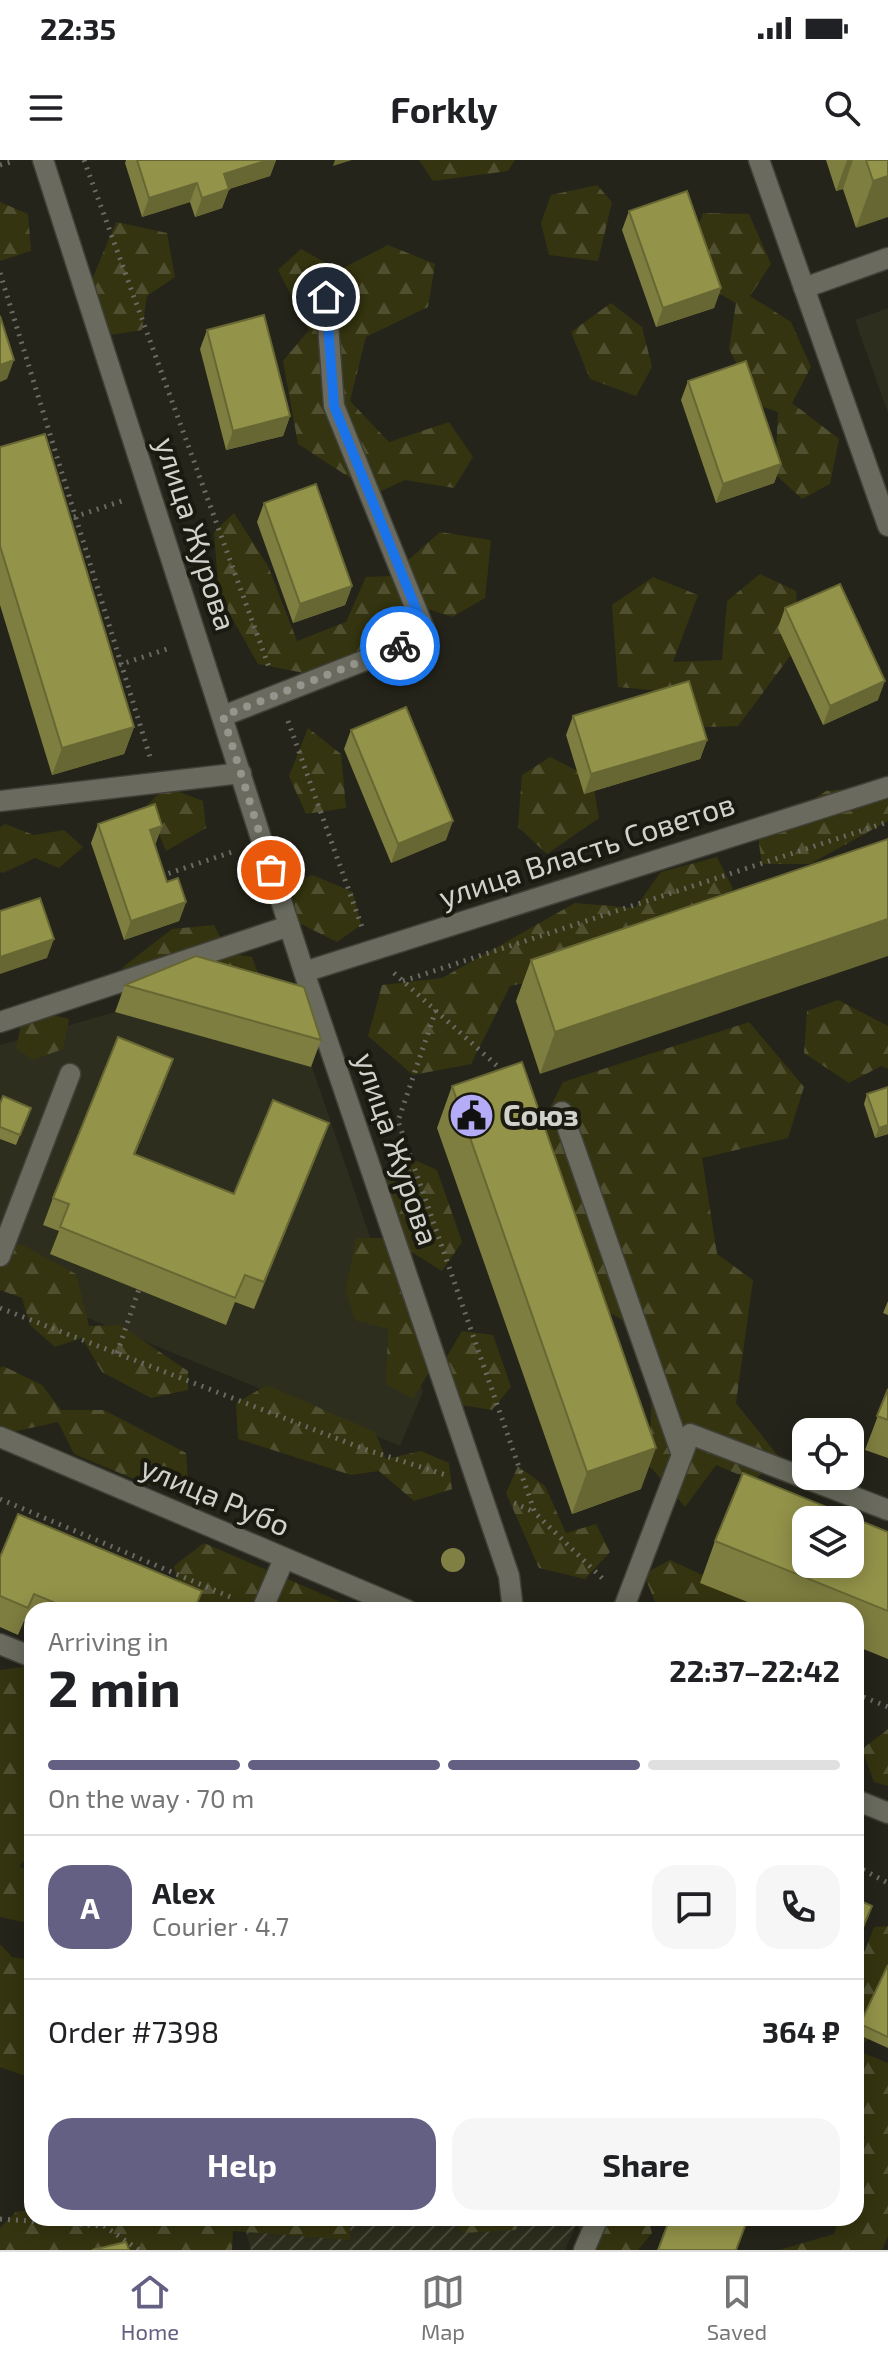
<!DOCTYPE html>
<meta charset="utf-8">
<style>
:root{--surface:#fff;--page:#f6f6f6;--text:#202124;--muted:#757577;--line:#e0e0e0;--accent:#636083}
body{margin:0;font-family:"Exo 2",sans-serif;background:var(--page);color:var(--text);height:100vh;display:flex;flex-direction:column;font-size:30px;white-space:nowrap}
*{box-sizing:border-box;margin:0}
p{font-size:26px;color:var(--muted)}
.icon{flex:none;width:44px;height:44px;fill:none;stroke:currentColor;stroke-width:2;stroke-linecap:round;stroke-linejoin:round}
.map{position:relative;flex:1;overflow:hidden}
.details{position:absolute;left:24px;top:1442px;width:840px;height:624px;display:flex;flex-direction:column;background:var(--surface);border-radius:24px;box-shadow:0 4px 20px #0003}
.details>*{flex:none}
.buttons{position:absolute;left:792px;top:1258px;display:grid;gap:16px}
.buttons a{display:grid;place-items:center;width:72px;height:72px;border-radius:16px;background:var(--surface);box-shadow:0 4px 20px #0003;font-size:40px}
.pin{position:absolute;display:grid;place-items:center;width:68px;height:68px;color:#fff;margin:-34px;border:4px solid #fff;border-radius:50%;box-shadow:0 2px 8px #0007}
.courier{position:absolute;display:grid;place-items:center;width:80px;height:80px;margin:-40px;border:6px solid #1a73e8;border-radius:50%;background:#fff;color:#222;box-shadow:0 2px 10px #0007}
.summary em{font-style:normal;font-weight:700}
.summary div{display:flex;flex-direction:column-reverse}
.summary{display:flex;align-items:center;justify-content:space-between;height:136px;padding:0 24px}
h1{font-size:52px;font-weight:700;line-height:60px}
.bar{display:grid;grid-template-columns:repeat(4,1fr);gap:12px 8px;align-content:center;height:96px;padding:0 24px}
.bar i{height:10px;border-radius:6px;background:var(--line)}
.bar .selected{background:var(--accent)}
.bar p{grid-column:span 4}
.line{display:flex;align-items:center;gap:20px;padding:0 24px;border-top:2px solid var(--line)}
.line div{flex:1}
.round{display:grid;place-items:center;flex:none;width:84px;height:84px;border-radius:24px;background:var(--page)}
.button{display:flex;gap:16px;margin-top:auto;padding:16px 24px}
.button a{flex:1;height:92px;border-radius:24px;background:var(--accent);color:#fff;font-size:32px;font-weight:700;line-height:92px;text-align:center}
.button a+a{background:var(--page);color:var(--text)}
.status{display:flex;justify-content:space-between;align-items:center;height:56px;padding:0 40px;background:var(--surface);direction:ltr}
.status svg{height:22px;fill:currentColor}
header{display:flex;justify-content:space-between;align-items:center;height:104px;padding:0 24px;background:var(--surface);font-size:36px;font-weight:700}
.menu{display:flex;justify-content:space-around;align-items:center;height:112px;border-top:2px solid var(--line);background:var(--surface);font-size:22px;color:var(--muted)}
.menu a{display:grid;justify-items:center;gap:4px}
.menu .selected{color:var(--accent)}
.map>svg:first-child{display:block}
.built{fill:#2d2e1d}
.industrial{fill:url(#industrial-furrows)}
.forest{fill:url(#forest-firs)}
.lines{fill:none;stroke-linecap:round;stroke-linejoin:round}
.service-casing{stroke:#404038;stroke-width:23}
.minor-casing{stroke:#404038;stroke-width:23}
.path{stroke:#696a61;stroke-width:5;stroke-dasharray:2 6;stroke-linecap:butt}
.service{stroke:#6a6b5e;stroke-width:20}
.minor{stroke:#6a6b5e;stroke-width:20}
.tree{fill:#808044}
.wall{fill:#7e7e40}
.shaded-wall{fill:#676734}
.building{fill:#93934a;stroke:#676734;stroke-width:2;fill-rule:evenodd}
.done{stroke:#94958d;stroke-width:8;stroke-dasharray:0 14.4}
.route{stroke:#1a73e8;stroke-width:10}
.labels{text-anchor:middle;stroke-width:8;stroke-linejoin:round;paint-order:stroke}
.street-label{font-size:30px;fill:#d1d2cb;stroke:#1a1a10}
.poi-label{font-size:30px;font-weight:bold;fill:#d1d2cb;stroke:#1a1a10;text-anchor:start}
</style>
<div class="status"><b>22:35</b><svg viewBox="0 0 49 12"><path d="M0 12V9h3v3zM5 12V6h3v6zM10 12V3h3v9zM15 12V0h3v12zM26 1h20v11H26zM47 4h2v5h-2z"/></svg></div>
<header><svg class="icon" aria-label="menu" viewBox="0 0 24 24"><path d="M4 6h16M4 12h16M4 18h16"/></svg>Forkly<svg class="icon" aria-label="search" viewBox="0 0 24 24"><circle cx="10" cy="10" r="6"/><path d="M15 15l6 6"/></svg></header>
<div class="map">
<svg width="888" height="2090" viewBox="0 0 888 2090">
<defs>
<pattern id="industrial-furrows" width="10" height="10" patternUnits="userSpaceOnUse" patternTransform="scale(2)"><rect width="10" height="10" fill="#2d2e1d"/><path d="M-1 1l2-2M0 10L10 0M9 11l2-2" fill="none" stroke="#4a4b3c"/></pattern>
<pattern id="forest-firs" width="22" height="20" patternUnits="userSpaceOnUse" patternTransform="scale(2)"><rect width="22" height="20" fill="#343410"/><path d="M5 1l3.5 6h-7zM16 11l3.5 6h-7z" fill="#505031"/></pattern>
</defs>
<rect width="100%" height="100%" fill="#24241a"/>
<g class="built">
<path d="M 888,148 L 888,253 L 855,160 Z"/>
<path d="M 186,823 L 294,854 L 423,1232 L 400,1286 L 0,1122 L 0,885 L 115,852 Z"/>
</g>
<path class="industrial" d="M 242,2058 L 579,2058 L 565,2090 L 251,2090 Z"/>
<g class="forest">
<path d="M 419,0 L 515,0 L 508,11 L 433,21 Z"/>
<path d="M 597,25 L 612,42 L 598,101 L 549,95 L 541,63 L 551,35 Z"/>
<path d="M 0,42 L 28,54 L 31,91 L 0,101 Z"/>
<path d="M 703,53 L 749,54 L 771,104 L 750,136 L 791,162 L 811,207 L 792,243 L 839,279 L 830,324 L 802,339 L 775,314 L 778,252 L 758,245 L 729,189 L 736,143 L 709,128 L 695,75 Z"/>
<path d="M 116,62 L 167,73 L 175,117 L 147,136 L 142,170 L 110,175 L 91,122 Z"/>
<path d="M 388,85 L 435,104 L 428,147 L 366,177 L 350,241 L 389,282 L 449,262 L 473,297 L 454,328 L 405,320 L 375,334 L 298,284 L 283,201 L 309,170 L 278,110 L 301,89 L 339,110 Z"/>
<path d="M 611,143 L 642,167 L 652,207 L 636,236 L 590,219 L 571,172 Z"/>
<path d="M 234,353 L 268,406 L 297,481 L 346,462 L 366,417 L 390,416 L 440,372 L 491,380 L 485,438 L 452,457 L 413,444 L 382,493 L 314,515 L 258,504 L 219,435 L 214,372 Z"/>
<path d="M 760,414 L 796,431 L 800,483 L 738,566 L 678,568 L 662,531 L 618,527 L 612,445 L 653,417 L 698,435 L 673,502 L 722,500 L 727,441 Z"/>
<path d="M 308,568 L 341,594 L 346,648 L 306,654 L 289,616 Z"/>
<path d="M 550,597 L 592,618 L 599,658 L 547,694 L 518,667 L 522,615 Z"/>
<path d="M 888,624 L 888,661 L 810,704 L 762,704 L 758,677 L 826,631 Z"/>
<path d="M 166,627 L 203,641 L 206,668 L 166,691 L 147,645 Z"/>
<path d="M 5,664 L 34,675 L 64,670 L 83,687 L 59,708 L 35,698 L 3,713 L 0,712 L 0,667 Z"/>
<path d="M 717,697 L 733,729 L 703,760 L 578,812 L 510,826 L 471,904 L 413,915 L 368,876 L 382,825 L 442,818 L 575,743 L 635,748 L 661,712 Z"/>
<path d="M 312,715 L 353,732 L 361,765 L 337,782 L 297,762 L 291,724 Z"/>
<path d="M 214,765 L 228,793 L 252,797 L 262,824 L 162,843 L 120,837 L 123,807 L 172,769 Z"/>
<path d="M 838,840 L 888,866 L 888,909 L 881,906 L 849,923 L 804,893 L 807,851 Z"/>
<path d="M 48,854 L 69,859 L 63,889 L 33,900 L 16,888 L 21,864 Z"/>
<path d="M 749,862 L 804,927 L 788,978 L 702,998 L 717,1094 L 753,1120 L 736,1243 L 778,1296 L 754,1321 L 716,1305 L 685,1347 L 649,1305 L 654,1179 L 595,1144 L 537,973 L 563,922 Z"/>
<path d="M 404,995 L 437,1010 L 462,1082 L 442,1111 L 410,1091 L 384,1017 Z"/>
<path d="M 356,1078 L 384,1078 L 413,1153 L 429,1212 L 413,1239 L 386,1224 L 388,1169 L 355,1160 L 346,1130 Z"/>
<path d="M 21,1084 L 76,1114 L 89,1166 L 120,1165 L 188,1211 L 188,1230 L 151,1238 L 102,1212 L 82,1178 L 55,1187 L 30,1165 L 22,1138 L 0,1130 L 0,1095 Z"/>
<path d="M 462,1171 L 493,1175 L 511,1227 L 492,1250 L 461,1245 L 446,1198 Z"/>
<path d="M 3,1206 L 42,1225 L 61,1250 L 104,1250 L 186,1293 L 188,1320 L 151,1326 L 74,1294 L 58,1262 L 12,1272 L 0,1267 L 0,1208 Z"/>
<path d="M 267,1225 L 375,1272 L 386,1299 L 421,1291 L 449,1303 L 452,1329 L 414,1341 L 379,1311 L 351,1315 L 238,1279 L 236,1243 Z"/>
<path d="M 518,1306 L 545,1326 L 566,1373 L 596,1364 L 610,1392 L 585,1419 L 539,1408 L 506,1333 Z"/>
<path d="M 204,1383 L 359,1450 L 206,1450 L 182,1441 L 174,1406 Z"/>
<path d="M 670,1400 L 778,1450 L 658,1450 L 644,1414 Z"/>
<path d="M 31,1506 L 32,1693 L 19,1706 L 32,1713 L 32,1764 L 0,1757 L 0,1510 Z"/>
<path d="M 888,1569 L 888,1626 L 874,1622 L 862,1589 Z"/>
<path d="M 888,1766 L 888,1861 L 856,1890 L 856,1813 L 874,1767 Z"/>
<path d="M 0,1784 L 12,1797 L 32,1800 L 32,1911 L 25,1916 L 0,1907 Z"/>
<path d="M 856,1890 L 888,1903 L 888,2076 L 882,2090 L 779,2090 L 834,2074 L 839,2058 L 856,2058 L 856,2006 L 865,1977 L 856,1962 Z"/>
<path d="M 32,2049 L 32,2058 L 350,2058 L 350,2080 L 233,2071 L 232,2090 L 0,2090 L 0,2068 L 16,2052 Z"/>
<path d="M 452,2058 L 520,2058 L 516,2070 L 463,2073 Z"/>
<path d="M 573,2058 L 648,2058 L 652,2073 L 638,2090 L 592,2090 Z"/>
</g>
<g class="lines">
<defs>
<g id="service">
<path d="M 804,128 L 888,98"/>
<path d="M 223,556 L 427,476 L 334,246 L 326,137"/>
<path d="M 0,641 L 241,613"/>
<path d="M 562,952 L 682,1295"/>
<path d="M 0,1096 L 70,914"/>
<path d="M 262,1450 L 284,1399"/>
<path d="M 623,1450 L 690,1274 L 888,1350"/>
<path d="M 0,1484 L 32,1497"/>
</g>
<g id="minor">
<path d="M 43,0 L 304,812 L 509,1416 L 513,1450"/>
<path d="M 759,0 L 888,366"/>
<path d="M 304,812 L 888,627"/>
<path d="M 0,862 L 289,766"/>
<path d="M 0,1277 L 407,1450"/>
<path d="M 856,1640 L 888,1653"/>
<path d="M 584,2090 L 598,2058"/>
</g>
</defs>
<use href="#service" class="service-casing"/>
<use href="#minor" class="minor-casing"/>
<g class="path">
<path d="M 84,0 L 269,507"/>
<path d="M 0,5 L 14,1"/>
<path d="M 0,113 L 150,597"/>
<path d="M 74,357 L 125,340"/>
<path d="M 119,505 L 170,488"/>
<path d="M 288,561 L 362,767"/>
<path d="M 161,716 L 235,691"/>
<path d="M 394,813 L 505,913"/>
<path d="M 403,821 L 888,662"/>
<path d="M 436,850 L 398,961 L 535,1353 L 603,1419"/>
<path d="M 0,1148 L 364,1289 L 446,1315"/>
<path d="M 117,1193 L 139,1129"/>
<path d="M 0,1339 L 235,1439"/>
<path d="M 514,1343 L 534,1352"/>
<path d="M 856,1534 L 888,1547"/>
<path d="M 856,1706 L 888,1723"/>
<path d="M 0,2059 L 104,2066 L 139,2090"/>
</g>
<use href="#service" class="service"/>
<use href="#minor" class="minor"/>
</g>
<circle class="tree" cx="453" cy="1400" r="12"/>
<g class="wall">
<path d="M 126,0 L 276,0 L 270,16 L 229,29 L 222,48 L 195,57 L 190,42 L 142,57 L 125,3 Z"/>
<path d="M 826,0 L 888,0 L 856,68 L 843,29 L 836,31 Z"/>
<path d="M 629,51 L 721,128 L 714,148 L 656,167 L 622,70 Z"/>
<path d="M 207,170 L 290,256 L 283,276 L 226,290 L 200,189 Z"/>
<path d="M 688,221 L 781,304 L 774,323 L 716,343 L 681,240 Z"/>
<path d="M 0,287 L 134,567 L 124,594 L 52,615 L 0,445 Z"/>
<path d="M 264,343 L 352,426 L 345,445 L 293,463 L 257,362 Z"/>
<path d="M 785,448 L 878,540 L 823,565 L 778,468 Z"/>
<path d="M 573,556 L 707,580 L 700,599 L 584,634 L 566,575 Z"/>
<path d="M 351,570 L 446,680 L 391,703 L 344,589 Z"/>
<path d="M 98,664 L 162,666 L 155,685 L 167,722 L 186,742 L 179,761 L 124,780 L 91,683 Z"/>
<path d="M 888,679 L 540,914 L 516,841 L 531,800 Z"/>
<path d="M 125,825 L 321,880 L 311,907 L 115,852 Z"/>
<path d="M 163,926 L 135,994 L 234,1034 L 329,963 L 254,1149 L 235,1142 L 226,1165 L 50,1094 L 59,1071 L 43,1065 L 53,1038 Z"/>
<path d="M 452,926 L 641,1329 L 572,1354 L 437,968 Z"/>
<path d="M 888,927 L 888,974 L 875,978 L 864,944 L 867,934 Z"/>
<path d="M 0,944 L 31,948 L 16,985 L 0,979 Z"/>
<path d="M 888,1141 L 888,1155 L 883,1153 Z"/>
<path d="M 888,1229 L 888,1298 L 865,1290 Z"/>
<path d="M 888,1372 L 888,1499 L 856,1486 L 856,1450 L 768,1450 L 700,1423 L 715,1381 Z"/>
<path d="M 0,1397 L 202,1431 L 195,1450 L 32,1450 L 32,1464 L 24,1461 L 18,1475 L 0,1467 Z"/>
<path d="M 888,1805 L 888,1888 L 857,1874 Z"/>
</g>
<g class="shaded-wall">
<path d="M 268,0 L 276,0 L 270,16 L 229,29 L 222,48 L 195,57 L 202,38 L 224,14 Z"/>
<path d="M 335,0 L 352,0 L 333,6 Z"/>
<path d="M 847,0 L 853,0 L 843,29 L 836,31 Z"/>
<path d="M 888,16 L 888,57 L 856,68 L 873,21 Z"/>
<path d="M 197,23 L 190,42 L 142,57 L 149,38 Z"/>
<path d="M 721,128 L 714,148 L 656,167 L 663,148 Z"/>
<path d="M 14,200 L 7,219 L 0,222 L 0,205 Z"/>
<path d="M 290,256 L 283,276 L 226,290 L 233,271 Z"/>
<path d="M 781,304 L 774,323 L 716,343 L 723,324 Z"/>
<path d="M 352,426 L 345,445 L 293,463 L 300,444 Z"/>
<path d="M 885,521 L 878,540 L 823,565 L 830,546 Z"/>
<path d="M 134,567 L 124,594 L 52,615 L 62,588 Z"/>
<path d="M 707,580 L 700,599 L 584,634 L 591,614 Z"/>
<path d="M 453,661 L 446,680 L 391,703 L 398,684 Z"/>
<path d="M 162,666 L 155,685 L 143,689 L 150,670 Z"/>
<path d="M 186,742 L 179,761 L 124,780 L 131,761 Z"/>
<path d="M 888,759 L 888,796 L 540,914 L 555,872 Z"/>
<path d="M 54,779 L 47,798 L 0,814 L 0,797 Z"/>
<path d="M 173,899 L 163,926 L 124,1021 L 134,994 Z"/>
<path d="M 329,963 L 319,990 L 254,1149 L 264,1122 Z"/>
<path d="M 888,965 L 888,974 L 875,978 L 879,968 Z"/>
<path d="M 656,1288 L 641,1329 L 572,1354 L 587,1312 Z"/>
</g>
<g class="building">
<path d="M 137,0 L 268,0 L 224,14 L 229,29 L 202,38 L 197,23 L 149,38 Z"/>
<path d="M 866,0 L 888,0 L 888,16 L 873,21 Z"/>
<path d="M 687,31 L 721,128 L 663,148 L 629,51 Z"/>
<path d="M 264,155 L 290,256 L 233,271 L 207,170 Z"/>
<path d="M 0,156 L 14,200 L 0,205 Z"/>
<path d="M 746,201 L 781,304 L 723,324 L 688,221 Z"/>
<path d="M 45,274 L 134,567 L 62,588 L 0,386 L 0,287 Z"/>
<path d="M 316,324 L 352,426 L 300,444 L 264,343 Z"/>
<path d="M 840,424 L 885,521 L 830,546 L 785,448 Z"/>
<path d="M 689,521 L 707,580 L 591,614 L 573,556 Z"/>
<path d="M 406,547 L 453,661 L 398,684 L 351,570 Z"/>
<path d="M 155,644 L 162,666 L 150,670 L 167,722 L 178,718 L 186,742 L 131,761 L 98,664 Z"/>
<path d="M 888,679 L 888,759 L 555,872 L 531,800 Z"/>
<path d="M 40,738 L 54,779 L 0,797 L 0,751 Z"/>
<path d="M 196,796 L 304,827 L 321,880 L 125,825 Z"/>
<path d="M 118,877 L 173,899 L 134,994 L 234,1034 L 273,940 L 329,963 L 264,1122 L 245,1115 L 235,1138 L 60,1067 L 69,1044 L 53,1038 Z"/>
<path d="M 522,902 L 656,1288 L 587,1312 L 452,926 Z"/>
<path d="M 888,927 L 888,965 L 879,968 L 867,934 Z"/>
<path d="M 3,936 L 31,948 L 20,975 L 0,967 L 0,944 Z"/>
<path d="M 888,1229 L 888,1260 L 877,1256 Z"/>
<path d="M 743,1313 L 888,1372 L 888,1451 L 715,1381 ZM 806,1360 L 850,1360 L 850,1404 L 806,1404 Z"/>
<path d="M 18,1354 L 202,1431 L 194,1450 L 72,1450 L 34,1434 L 28,1448 L 0,1436 L 0,1397 Z"/>
<path d="M 856,1739 L 872,1746 L 856,1784 Z"/>
<path d="M 888,1805 L 888,1877 L 860,1864 Z"/>
<path d="M 670,2058 L 748,2058 L 736,2090 L 658,2090 Z"/>
<path d="M 126,2082 L 129,2090 L 92,2090 Z"/>
</g>
<g class="lines">
<path class="done" d="M 271,710 L 223,556 L 400,486"/>
<path class="route" d="M 326,137 L 334,246 L 427,476 L 400,486"/>
</g>
<defs>
<symbol id="civic-disc" viewBox="-11 -11 22 22"><circle r="9.5" fill="#b5acf8" stroke="#1a1a10"/><path d="M-.6-6.5H3V-4.5H.6V-3L4-1V1h2V6H-6V1h2V-1L-.6-3ZM-1.2 2.5V6h2.4V2.5Z" fill="#111"/></symbol>
</defs>
<g fill-rule="evenodd">
<use href="#civic-disc" x="446" y="930" width="51" height="51"/>
</g>
<g class="labels">
<g class="street-label">
<text transform="translate(195 374) rotate(72)" y="10">улица Журова</text>
<text transform="translate(587 691) rotate(-18)" y="10">улица Власть Советов</text>
<text transform="translate(396 989) rotate(71)" y="10">улица Журова</text>
<text transform="translate(215 1337) rotate(23)" y="10">улица Рубо</text>
</g>
<g class="poi-label">
<text x="503" y="966">Союз</text>
</g>
</g>
</svg>
<div class="buttons">
<a><svg class="icon" aria-label="locate" viewBox="0 0 24 24"><circle cx="12" cy="12" r="6"/><path d="M12 2v4M12 18v4M2 12h4M18 12h4"/></svg></a>
<a><svg class="icon" aria-label="layers" viewBox="0 0 24 24"><path d="M12 4l9 5-9 5-9-5zM3 14l9 5 9-5"/></svg></a>
</div>
<div class="pin" style="left:271px;top:710px;background:#ea580c"><svg class="icon" aria-label="bag" viewBox="0 0 24 24"><path d="M5 8h14l-1 12H6zM9 8a3 3 0 0 1 6 0"/></svg></div>
<div class="pin" style="left:326px;top:137px;background:#1f2937"><svg class="icon" aria-label="home" viewBox="0 0 24 24"><path d="M3 11l9-7 9 7M6 9v11h12V9"/></svg></div>
<div class="courier" style="left:400px;top:486px"><svg class="icon" aria-label="bike" viewBox="0 0 24 24"><circle cx="6" cy="16" r="4"/><circle cx="18" cy="16" r="4"/><path d="M6 16l4-8h5l3 8M10 8l3 8H6M13 5h3"/></svg></div>
<section class="details">
<div class="summary"><div><h1>2 min</h1><p>Arriving in</p></div><em>22:37–22:42</em></div>
<div class="bar"><i class="selected"></i><i class="selected"></i><i class="selected"></i><i></i><p>On the way · 70 m</p></div>
<div class="line" style="height:144px"><b class="round" style="background:var(--accent);color:#fff">A</b><div><b>Alex</b><p>Courier · 4.7</p></div><a class="round"><svg class="icon" aria-label="chat" viewBox="0 0 24 24"><path d="M4 5h16v11H9l-5 4z"/></svg></a><a class="round"><svg class="icon" aria-label="phone" viewBox="0 0 24 24"><path d="M5 4h4l2 5-3 2q2 4 5 5l2-3 5 2v4C11 20 4 13 5 4z"/></svg></a></div>
<div class="line" style="height:104px"><div>Order #7398</div><b>364 ₽</b></div>
<div class="button"><a>Help</a><a>Share</a></div>
</section>
</div>
<nav class="menu">
<a class="selected"><svg class="icon" aria-label="home" viewBox="0 0 24 24"><path d="M3 11l9-7 9 7M6 9v11h12V9"/></svg>Home</a>
<a><svg class="icon" aria-label="map" viewBox="0 0 24 24"><path d="M3 6l6-2 6 2 6-2v14l-6 2-6-2-6 2zM9 4v14M15 6v14"/></svg>Map</a>
<a><svg class="icon" aria-label="saved" viewBox="0 0 24 24"><path d="M7 4h10v16l-5-4-5 4z"/></svg>Saved</a>
</nav>
